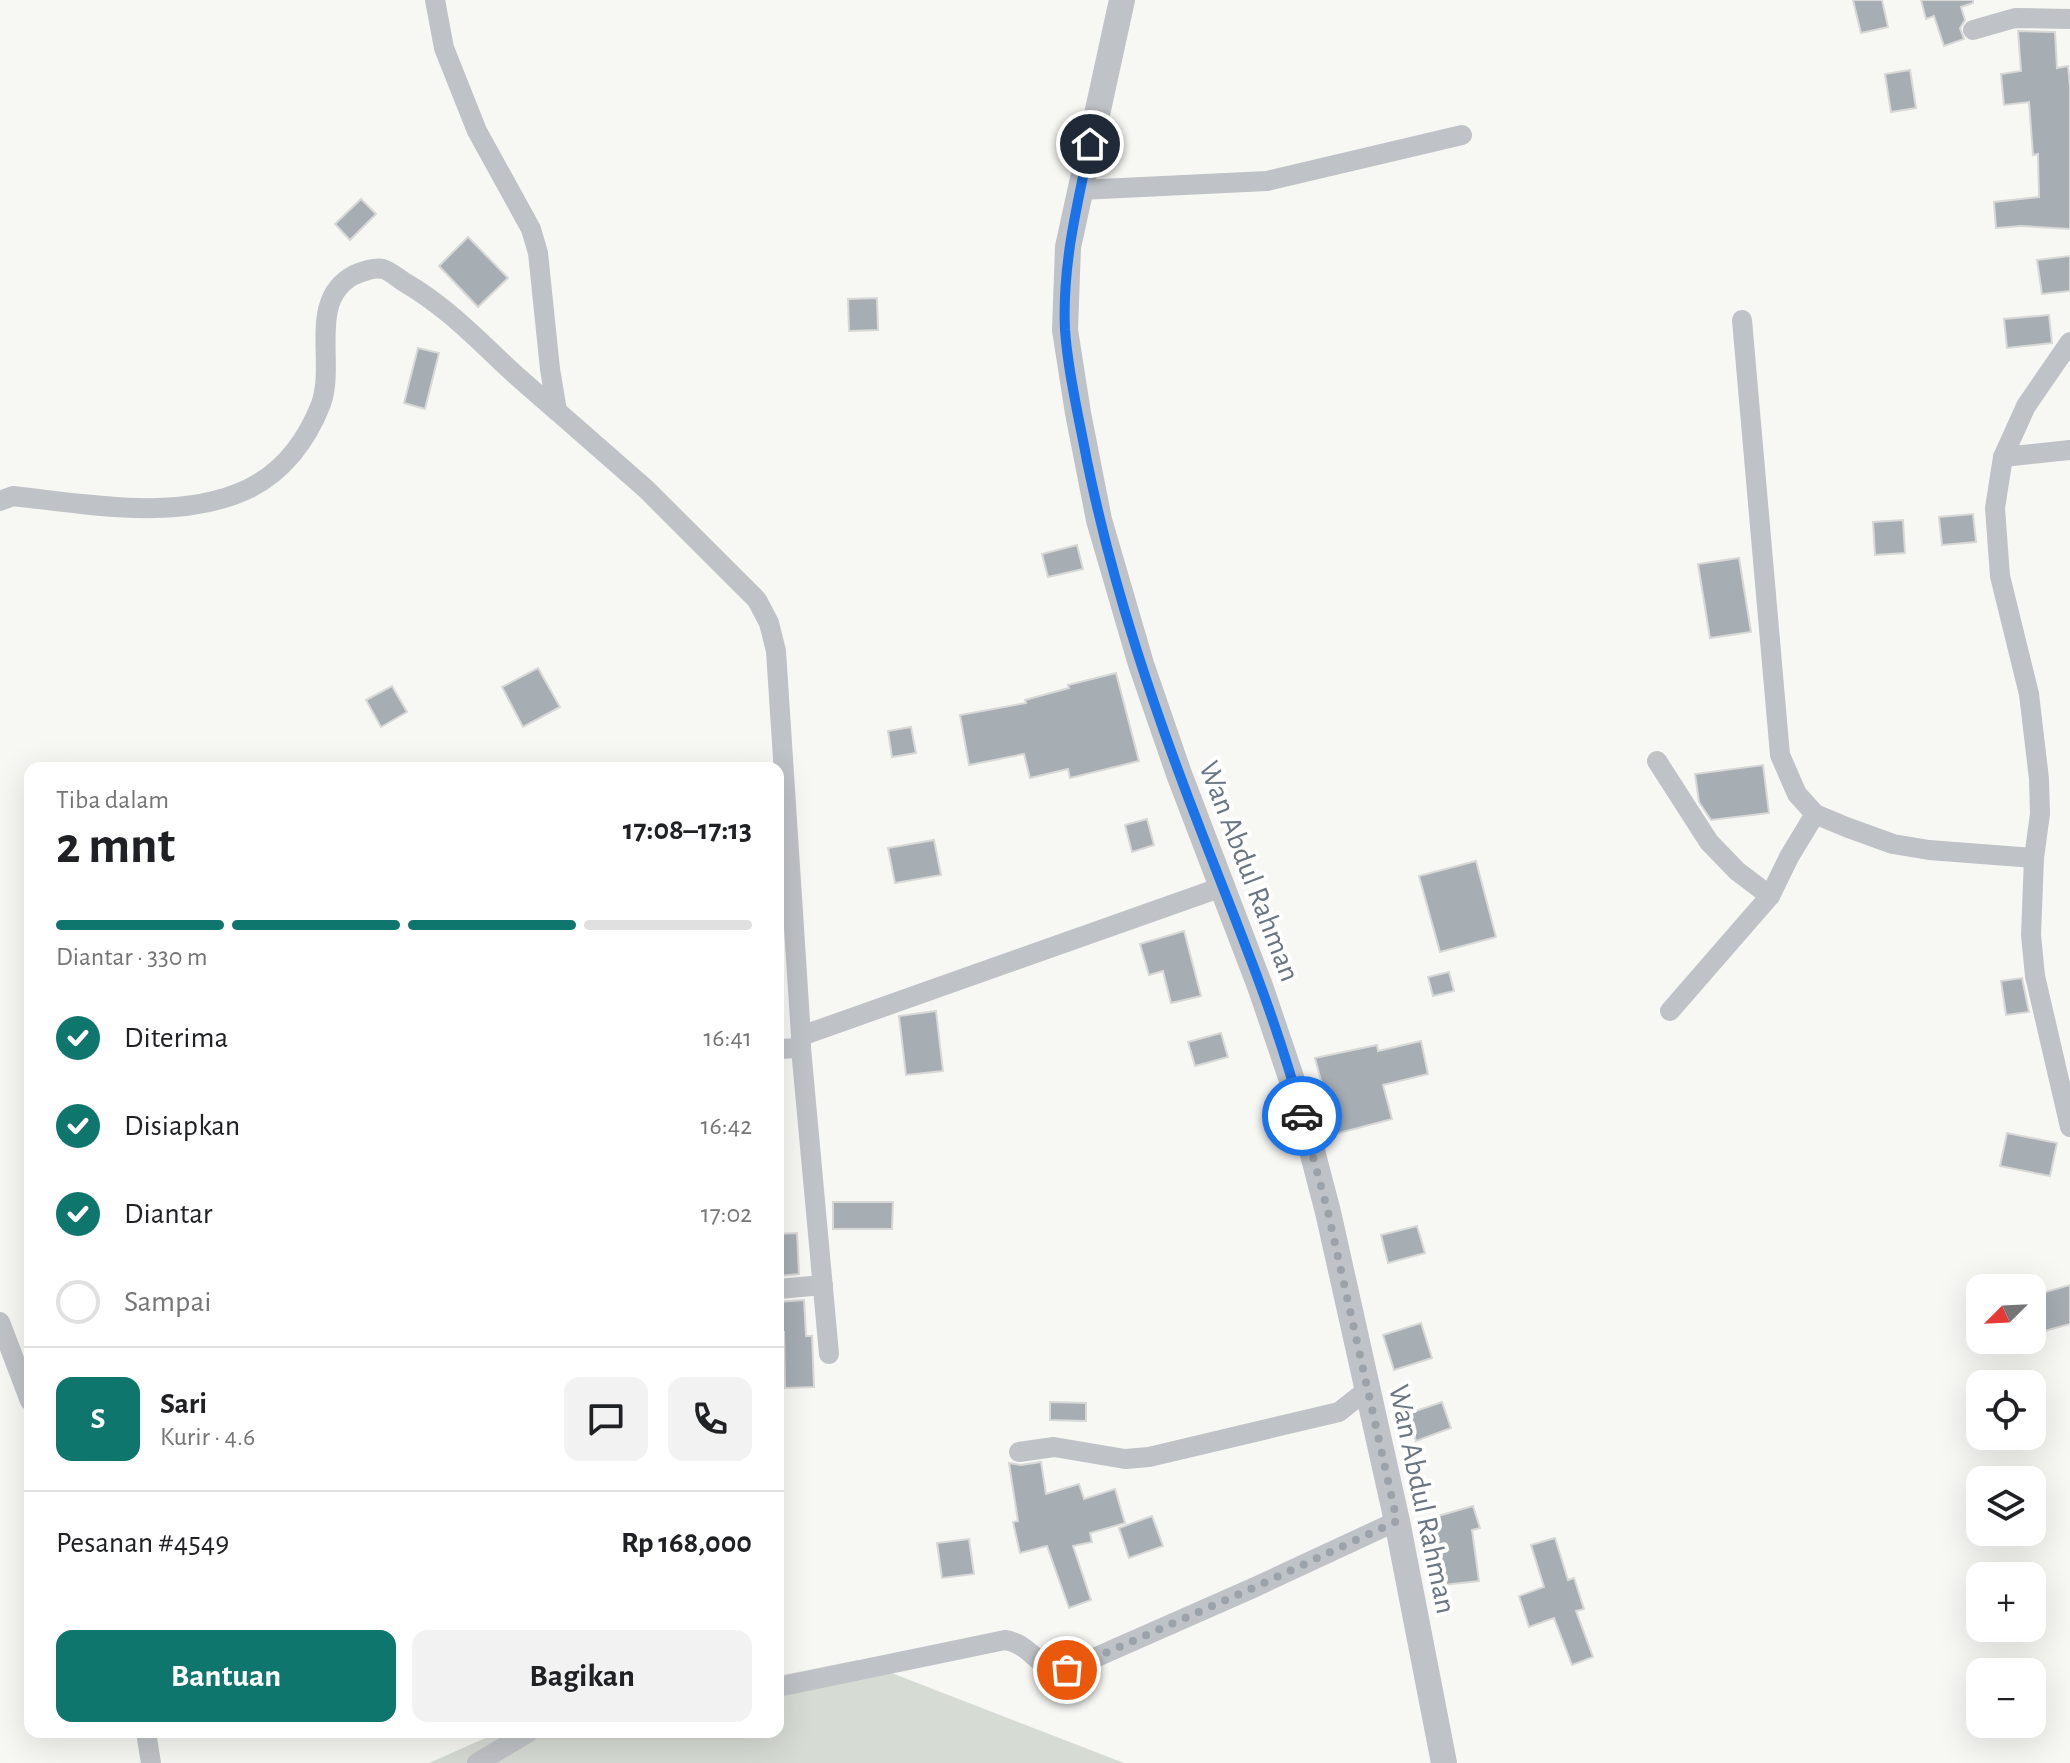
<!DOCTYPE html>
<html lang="id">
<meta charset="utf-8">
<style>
:root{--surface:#fff;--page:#f2f2f2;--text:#202124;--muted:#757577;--line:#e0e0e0;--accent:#0f766e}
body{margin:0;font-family:"Alegreya Sans",sans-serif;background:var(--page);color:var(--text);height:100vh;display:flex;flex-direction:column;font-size:30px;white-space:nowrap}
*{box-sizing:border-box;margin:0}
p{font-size:26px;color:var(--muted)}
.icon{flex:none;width:44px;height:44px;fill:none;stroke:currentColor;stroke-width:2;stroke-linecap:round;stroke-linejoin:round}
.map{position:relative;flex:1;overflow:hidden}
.sheet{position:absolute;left:24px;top:762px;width:760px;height:976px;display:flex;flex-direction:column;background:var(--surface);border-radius:16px;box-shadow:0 8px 32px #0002}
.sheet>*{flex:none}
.needle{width:52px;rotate:246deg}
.buttons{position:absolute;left:1966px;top:1274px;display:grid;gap:16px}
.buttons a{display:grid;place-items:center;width:80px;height:80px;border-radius:16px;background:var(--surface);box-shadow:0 8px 32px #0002;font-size:40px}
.pin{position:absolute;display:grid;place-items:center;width:68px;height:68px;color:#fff;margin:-34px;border:4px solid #fff;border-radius:50%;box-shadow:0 2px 8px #0007}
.courier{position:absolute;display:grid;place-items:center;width:80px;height:80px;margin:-40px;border:6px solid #1a73e8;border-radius:50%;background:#fff;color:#222;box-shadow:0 2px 10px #0007}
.overview em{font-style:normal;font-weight:700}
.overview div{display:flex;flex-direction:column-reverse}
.overview{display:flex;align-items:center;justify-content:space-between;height:136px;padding:0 32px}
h1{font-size:52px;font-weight:700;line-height:60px}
.bar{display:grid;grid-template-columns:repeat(4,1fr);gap:12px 8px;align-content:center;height:96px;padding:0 32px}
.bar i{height:10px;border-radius:6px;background:var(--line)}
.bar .current{background:var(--accent)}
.bar p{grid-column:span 4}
.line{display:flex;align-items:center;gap:20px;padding:0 32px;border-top:2px solid var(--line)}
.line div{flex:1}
.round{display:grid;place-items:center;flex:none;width:84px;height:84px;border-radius:16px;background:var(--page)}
ol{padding:0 32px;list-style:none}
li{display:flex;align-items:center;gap:24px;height:88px}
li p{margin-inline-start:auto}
li .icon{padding:8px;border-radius:50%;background:var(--accent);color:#fff;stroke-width:4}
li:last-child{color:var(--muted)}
li i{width:44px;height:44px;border:4px solid var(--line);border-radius:50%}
.action{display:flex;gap:16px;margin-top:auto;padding:16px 32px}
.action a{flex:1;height:92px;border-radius:16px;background:var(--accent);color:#fff;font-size:32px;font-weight:700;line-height:92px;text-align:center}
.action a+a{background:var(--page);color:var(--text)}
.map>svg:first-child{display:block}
.green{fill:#d6dbd4}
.building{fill:#a6adb3;stroke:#d8d8d7;stroke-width:2}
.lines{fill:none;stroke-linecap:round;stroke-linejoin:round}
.minor{stroke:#bfc2c6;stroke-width:20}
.tertiary{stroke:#bfc2c6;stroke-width:26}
.done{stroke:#9ba2aa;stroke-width:8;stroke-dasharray:0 14.4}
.route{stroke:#1a73e8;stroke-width:10}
.labels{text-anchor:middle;stroke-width:8;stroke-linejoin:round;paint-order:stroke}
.street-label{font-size:30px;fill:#697582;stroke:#fff}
</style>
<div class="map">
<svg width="2070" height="1763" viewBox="0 0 2070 1763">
<rect width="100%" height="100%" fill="#f7f7f4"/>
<path class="green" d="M 858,1660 L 1124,1763 L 429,1763 L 499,1732 L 778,1732 L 778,1676 Z"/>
<g class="building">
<path d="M 1853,0 L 1882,0 L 1888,27 L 1861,33 Z"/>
<path d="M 1921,0 L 1973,0 L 1973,3 L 1961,7 L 1965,20 L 1960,28 L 1964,39 L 1944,46 L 1934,16 L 1926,19 Z"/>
<path d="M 2018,31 L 2055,32 L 2057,68 L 2068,66 L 2070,87 L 2070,229 L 2021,226 L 1996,228 L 1994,202 L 2039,197 L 2038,154 L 2033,155 L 2029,102 L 2004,105 L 2001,74 L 2021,71 Z"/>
<path d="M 1910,70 L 1916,108 L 1891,112 L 1885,74 Z"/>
<path d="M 361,199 L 376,214 L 350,240 L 335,224 Z"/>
<path d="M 468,237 L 508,278 L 478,307 L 439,266 Z"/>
<path d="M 2070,256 L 2070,291 L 2042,294 L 2037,260 Z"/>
<path d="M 877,298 L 878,330 L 849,331 L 848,299 Z"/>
<path d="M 2049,315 L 2052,343 L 2007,348 L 2004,319 Z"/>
<path d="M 418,348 L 439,353 L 425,409 L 404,403 Z"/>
<path d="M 1973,514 L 1976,542 L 1942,545 L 1939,517 Z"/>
<path d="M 1903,520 L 1905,553 L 1875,555 L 1873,522 Z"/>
<path d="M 1077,545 L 1083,569 L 1048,577 L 1042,554 Z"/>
<path d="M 1739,558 L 1751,632 L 1710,638 L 1698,564 Z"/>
<path d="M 538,668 L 560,707 L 523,727 L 502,687 Z"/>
<path d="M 1116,673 L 1139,761 L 1070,778 L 1068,769 L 1030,778 L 1024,754 L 969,765 L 960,715 L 1026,703 L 1025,700 L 1069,688 L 1068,685 Z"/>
<path d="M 392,686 L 407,712 L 381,727 L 366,700 Z"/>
<path d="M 911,727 L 916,753 L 892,757 L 888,731 Z"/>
<path d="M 1763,765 L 1769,813 L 1711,820 L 1699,802 L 1695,774 Z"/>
<path d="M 1147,819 L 1154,845 L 1132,852 L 1125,825 Z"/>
<path d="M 934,840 L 941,875 L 895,883 L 888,848 Z"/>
<path d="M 1476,861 L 1496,937 L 1440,952 L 1419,876 Z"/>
<path d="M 1184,931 L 1201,996 L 1171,1003 L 1163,971 L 1149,975 L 1140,944 Z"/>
<path d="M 1449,972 L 1454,991 L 1433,996 L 1428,977 Z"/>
<path d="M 2022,978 L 2029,1012 L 2006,1015 L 2001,981 Z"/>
<path d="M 936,1011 L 943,1071 L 906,1075 L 899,1016 Z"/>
<path d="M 1221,1033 L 1228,1057 L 1195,1066 L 1188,1042 Z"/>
<path d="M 1421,1041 L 1428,1074 L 1383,1085 L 1392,1119 L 1335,1134 L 1315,1058 L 1377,1045 L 1378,1051 Z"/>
<path d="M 2007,1133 L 2057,1143 L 2050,1176 L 2000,1166 Z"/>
<path d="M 833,1202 L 893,1202 L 892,1229 L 833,1229 Z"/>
<path d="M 1417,1226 L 1425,1253 L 1388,1263 L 1381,1235 Z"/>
<path d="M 797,1233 L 799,1274 L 778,1276 L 778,1234 Z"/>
<path d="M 2070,1285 L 2070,1324 L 2041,1332 L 2032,1296 Z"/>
<path d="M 804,1300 L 806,1336 L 812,1336 L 814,1387 L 785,1388 L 784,1332 L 778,1332 L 778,1302 Z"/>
<path d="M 1421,1323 L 1432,1358 L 1394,1370 L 1383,1335 Z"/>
<path d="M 1050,1402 L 1086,1403 L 1086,1421 L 1050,1420 Z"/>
<path d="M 1442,1402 L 1451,1428 L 1416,1441 L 1407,1414 Z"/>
<path d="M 1041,1462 L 1046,1494 L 1079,1484 L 1084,1499 L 1115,1489 L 1125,1523 L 1090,1533 L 1092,1542 L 1073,1546 L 1091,1600 L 1069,1608 L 1047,1546 L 1020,1553 L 1013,1522 L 1018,1521 L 1009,1463 L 1021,1465 Z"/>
<path d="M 1473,1506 L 1480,1528 L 1472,1530 L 1479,1581 L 1443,1585 L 1431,1518 Z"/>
<path d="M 1152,1516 L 1163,1546 L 1129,1558 L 1119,1528 Z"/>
<path d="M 1555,1538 L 1568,1580 L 1574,1578 L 1584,1609 L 1576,1611 L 1593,1657 L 1572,1665 L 1554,1618 L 1529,1627 L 1519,1596 L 1544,1587 L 1531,1545 Z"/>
<path d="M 969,1539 L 974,1574 L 942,1578 L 937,1543 Z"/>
</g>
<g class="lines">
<g class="minor">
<path d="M 435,0 L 444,48 L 477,131 L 531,229 L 538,253 L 550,369 L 557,411 L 646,489 L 757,600 L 769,623 L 776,651 L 801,1036"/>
<path d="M 1973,30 L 2015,18 L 2070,19"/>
<path d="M 1080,190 L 1267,181 L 1462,135"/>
<path d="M 1742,320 L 1780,755 L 1797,794 L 1815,814 L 1846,827 L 1893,844 L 1929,850 L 2034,858"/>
<path d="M 2070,342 L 2026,406 L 2003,457 L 1995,508 L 2000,576 L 2029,694 L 2039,779 L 2040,814 L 2034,858 L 2031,935 L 2035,976 L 2070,1127"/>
<path d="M 2003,457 L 2070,450"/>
<path d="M 0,501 L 13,496 C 86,504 179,522 248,489 C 283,472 307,440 321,404 C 336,362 307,300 354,275 C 361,272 375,267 383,269 C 390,271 398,278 404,282 C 444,305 474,336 507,367 C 523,382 540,396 557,411"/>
<path d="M 1657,761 L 1709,842 L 1737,871 L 1770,896"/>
<path d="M 1670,1011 L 1770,896 L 1789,857 L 1815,814"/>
<path d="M 801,1048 L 829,1354"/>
<path d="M 778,1049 L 801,1048 L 801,1036 L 1222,887"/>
<path d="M 778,1289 L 823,1285"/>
<path d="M 0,1322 L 30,1401"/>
<path d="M 1019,1452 L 1054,1447 L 1125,1459 L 1149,1457 L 1339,1412 L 1368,1389"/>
<path d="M 778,1687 L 1005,1640 C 1033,1644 1037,1672 1067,1670 L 1253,1588 L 1397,1521"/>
<path d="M 146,1732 L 151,1763"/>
<path d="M 477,1763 L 529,1732"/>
</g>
<path class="tertiary" d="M 1122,0 L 1068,247 L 1065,330 L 1078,413 L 1099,520 L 1141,664 L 1179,774 L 1260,986 L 1299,1101 L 1328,1212 L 1397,1521 L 1444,1763"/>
</g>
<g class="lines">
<path class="done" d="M 1067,1670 L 1253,1588 L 1397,1521 L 1328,1212 L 1302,1116"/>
<path class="route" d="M 1090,144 C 1077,205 1062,266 1065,330 C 1068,373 1079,418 1087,461 C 1113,588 1154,710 1201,831 C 1237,925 1277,1019 1302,1116"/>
</g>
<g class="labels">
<g class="street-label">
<text transform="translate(1250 871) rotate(69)" y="10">Wan Abdul Rahman</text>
<text transform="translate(1423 1499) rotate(78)" y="10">Wan Abdul Rahman</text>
</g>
</g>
</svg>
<div class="buttons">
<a><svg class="needle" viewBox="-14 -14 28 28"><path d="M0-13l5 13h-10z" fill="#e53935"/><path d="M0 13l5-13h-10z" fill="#757577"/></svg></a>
<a><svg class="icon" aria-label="locate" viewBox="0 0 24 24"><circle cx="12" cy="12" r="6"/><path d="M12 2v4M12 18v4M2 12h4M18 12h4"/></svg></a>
<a><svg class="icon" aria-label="layers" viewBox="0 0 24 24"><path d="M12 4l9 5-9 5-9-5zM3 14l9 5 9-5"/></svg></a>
<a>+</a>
<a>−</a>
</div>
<div class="pin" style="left:1067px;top:1670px;background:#ea580c"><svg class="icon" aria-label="bag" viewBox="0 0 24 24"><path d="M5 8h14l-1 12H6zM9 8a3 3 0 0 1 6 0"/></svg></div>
<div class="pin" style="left:1090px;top:144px;background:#1f2937"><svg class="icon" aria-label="home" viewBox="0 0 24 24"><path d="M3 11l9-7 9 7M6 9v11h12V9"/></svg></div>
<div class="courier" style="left:1302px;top:1116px"><svg class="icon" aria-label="car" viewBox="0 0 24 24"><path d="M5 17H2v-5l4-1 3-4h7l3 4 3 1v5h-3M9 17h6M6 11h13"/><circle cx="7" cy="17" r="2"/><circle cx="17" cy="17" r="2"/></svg></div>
<section class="sheet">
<div class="overview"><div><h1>2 mnt</h1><p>Tiba dalam</p></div><em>17:08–17:13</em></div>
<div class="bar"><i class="current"></i><i class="current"></i><i class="current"></i><i></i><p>Diantar · 330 m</p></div>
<ol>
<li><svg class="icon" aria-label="check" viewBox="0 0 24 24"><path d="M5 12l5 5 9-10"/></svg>Diterima<p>16:41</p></li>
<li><svg class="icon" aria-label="check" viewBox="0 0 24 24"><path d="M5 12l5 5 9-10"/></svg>Disiapkan<p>16:42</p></li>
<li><svg class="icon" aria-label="check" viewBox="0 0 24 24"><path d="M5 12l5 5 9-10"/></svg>Diantar<p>17:02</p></li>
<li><i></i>Sampai</li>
</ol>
<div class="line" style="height:144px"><b class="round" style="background:var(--accent);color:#fff">S</b><div><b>Sari</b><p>Kurir · 4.6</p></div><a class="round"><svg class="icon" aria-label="chat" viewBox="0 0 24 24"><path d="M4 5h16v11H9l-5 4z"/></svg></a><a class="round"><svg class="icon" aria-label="phone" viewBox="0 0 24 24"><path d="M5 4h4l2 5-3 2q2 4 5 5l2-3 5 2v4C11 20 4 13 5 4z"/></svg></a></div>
<div class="line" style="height:104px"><div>Pesanan #4549</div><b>Rp 168,000</b></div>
<div class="action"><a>Bantuan</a><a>Bagikan</a></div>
</section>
</div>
